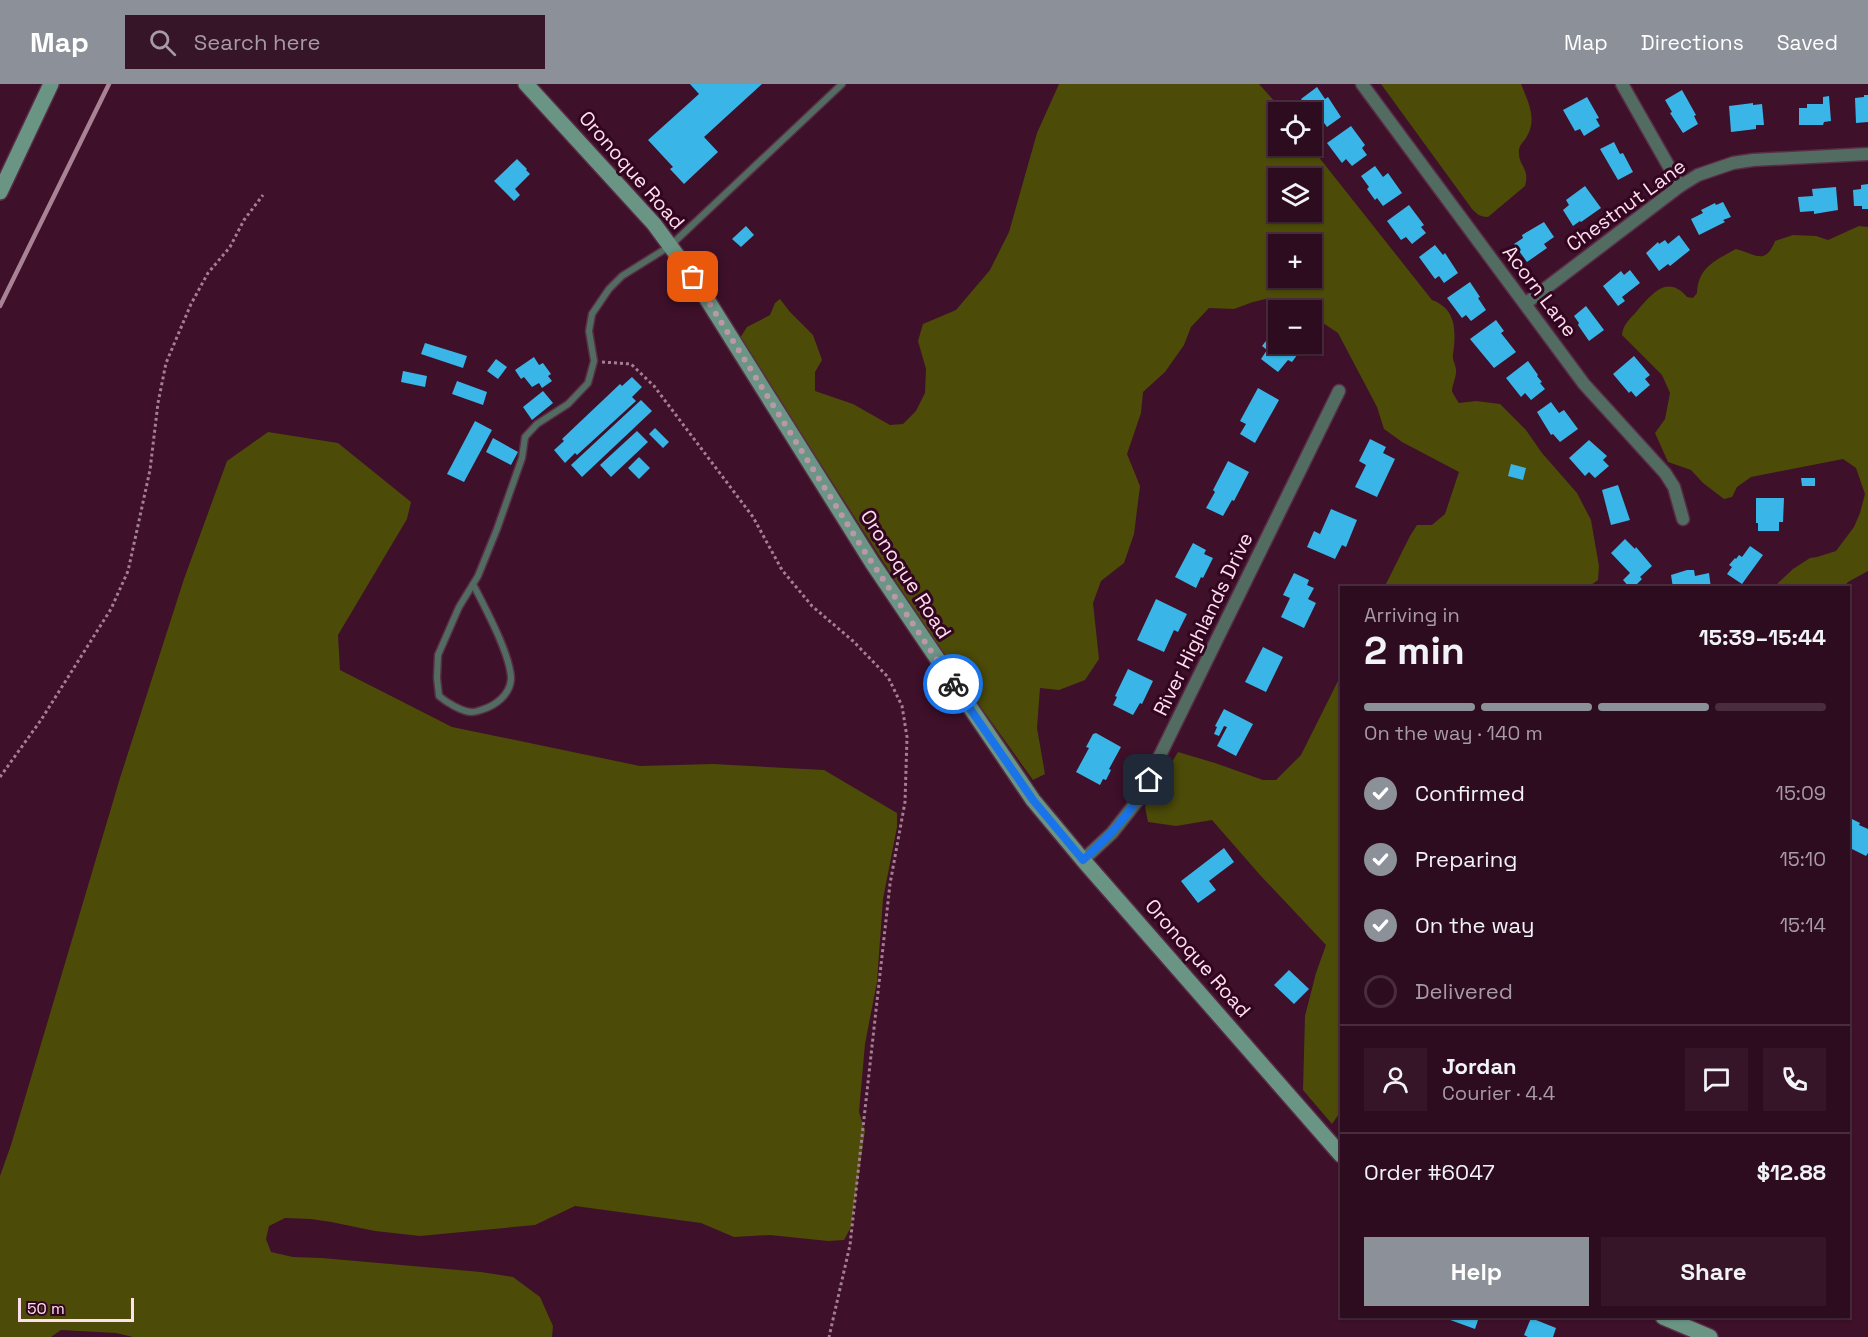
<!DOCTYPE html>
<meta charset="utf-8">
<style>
:root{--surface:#2e0c20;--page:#361529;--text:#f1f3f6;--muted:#a79ba5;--line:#492c3e;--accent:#8c9099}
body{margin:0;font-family:"Space Grotesk",sans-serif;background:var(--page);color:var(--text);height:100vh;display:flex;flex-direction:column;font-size:22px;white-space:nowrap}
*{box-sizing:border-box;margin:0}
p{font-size:20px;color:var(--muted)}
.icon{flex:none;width:33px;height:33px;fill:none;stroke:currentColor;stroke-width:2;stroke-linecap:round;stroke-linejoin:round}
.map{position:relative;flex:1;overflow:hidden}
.side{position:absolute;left:1340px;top:502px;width:510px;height:732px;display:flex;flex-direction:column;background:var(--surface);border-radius:0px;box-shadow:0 2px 4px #0004,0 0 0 2px var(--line)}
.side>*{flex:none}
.buttons{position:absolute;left:1268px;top:18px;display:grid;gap:12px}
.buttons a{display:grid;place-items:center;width:54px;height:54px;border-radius:0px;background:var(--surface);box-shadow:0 2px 4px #0004,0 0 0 2px var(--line);font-size:30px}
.scale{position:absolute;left:18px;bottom:15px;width:116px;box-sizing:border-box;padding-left:6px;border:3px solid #fedfed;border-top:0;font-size:16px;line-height:21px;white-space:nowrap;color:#fedfed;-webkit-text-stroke:4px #320620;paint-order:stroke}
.pin{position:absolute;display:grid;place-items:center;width:51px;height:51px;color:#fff;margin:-26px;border-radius:12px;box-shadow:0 3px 9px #0006}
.courier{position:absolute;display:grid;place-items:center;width:60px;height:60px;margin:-30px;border:4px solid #1a73e8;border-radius:50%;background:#fff;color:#222;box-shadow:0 2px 8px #0007}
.head em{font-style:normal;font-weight:600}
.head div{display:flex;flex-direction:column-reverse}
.head{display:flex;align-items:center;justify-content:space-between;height:102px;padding:0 24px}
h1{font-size:39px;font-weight:600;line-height:45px}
.bar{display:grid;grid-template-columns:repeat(4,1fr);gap:9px 6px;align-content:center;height:72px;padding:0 24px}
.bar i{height:8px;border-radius:4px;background:var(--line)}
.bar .on{background:var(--accent)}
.bar p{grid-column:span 4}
.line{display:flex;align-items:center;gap:15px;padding:0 24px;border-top:2px solid var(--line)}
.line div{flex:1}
.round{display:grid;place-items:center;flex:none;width:63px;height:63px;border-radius:0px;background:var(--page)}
ol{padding:0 24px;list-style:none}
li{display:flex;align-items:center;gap:18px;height:66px}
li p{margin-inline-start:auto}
li .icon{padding:6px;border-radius:50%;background:var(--accent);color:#fff;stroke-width:4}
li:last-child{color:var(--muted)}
li i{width:33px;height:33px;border:3px solid var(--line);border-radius:50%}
.action{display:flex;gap:12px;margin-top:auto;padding:12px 24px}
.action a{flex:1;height:69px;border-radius:0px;background:var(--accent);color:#fff;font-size:24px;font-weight:600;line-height:69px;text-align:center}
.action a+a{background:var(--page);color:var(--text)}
header{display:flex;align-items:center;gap:36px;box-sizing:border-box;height:84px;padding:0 30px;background:var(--accent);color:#fff}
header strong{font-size:28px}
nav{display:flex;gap:33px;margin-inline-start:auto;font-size:21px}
.search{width:420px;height:54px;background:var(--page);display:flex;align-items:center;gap:15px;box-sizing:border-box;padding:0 21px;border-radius:0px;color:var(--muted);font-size:22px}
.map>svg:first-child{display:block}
.green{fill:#4c4b08;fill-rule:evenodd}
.building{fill:#39b6e7}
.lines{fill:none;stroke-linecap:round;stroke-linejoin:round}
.lane-casing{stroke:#592d45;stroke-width:9}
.street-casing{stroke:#592d45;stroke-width:15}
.secondary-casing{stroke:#592d45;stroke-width:18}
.path{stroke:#a47e91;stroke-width:3;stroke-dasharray:3 3;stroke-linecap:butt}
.lane{stroke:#526c62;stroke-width:6}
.street{stroke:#526c62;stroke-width:12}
.secondary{stroke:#6a9584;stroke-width:15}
.rail{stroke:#a88396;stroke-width:4.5}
.done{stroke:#bb97a9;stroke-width:6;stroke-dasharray:0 10.8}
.route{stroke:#1a73e8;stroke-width:8}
.labels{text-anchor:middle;stroke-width:6;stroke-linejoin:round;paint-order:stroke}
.street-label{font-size:20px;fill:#fedfed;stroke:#320620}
</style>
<header>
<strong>Map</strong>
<div class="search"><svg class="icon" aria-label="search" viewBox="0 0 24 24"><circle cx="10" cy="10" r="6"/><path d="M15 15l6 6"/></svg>Search here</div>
<nav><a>Map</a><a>Directions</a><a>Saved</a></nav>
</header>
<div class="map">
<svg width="1868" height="1253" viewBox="0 0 1868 1253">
<rect width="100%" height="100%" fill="#3e102a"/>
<g class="green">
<path d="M 1059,0 L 1259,0 L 1284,28 L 1278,28 L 1278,62 L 1310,62 L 1432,216 C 1457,225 1456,248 1453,271 C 1452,277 1457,282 1456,288 C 1456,294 1452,301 1452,307 C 1453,310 1457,316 1459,319 L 1476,317 L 1500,320 L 1526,346 L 1542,369 L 1577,409 L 1591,436 L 1599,482 L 1598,496 L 1587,504 L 1384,504 L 1410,452 L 1417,441 L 1432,441 L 1445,430 L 1459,388 L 1402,358 L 1384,345 L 1377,323 L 1338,249 L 1311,231 L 1311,226 L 1300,226 L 1270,214 L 1253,218 L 1234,225 L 1209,224 L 1191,243 L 1184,261 L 1165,288 L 1143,308 L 1141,329 L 1127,370 L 1140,402 L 1134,450 L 1124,479 L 1101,497 L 1093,519 L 1099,575 L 1085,596 L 1059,606 L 1040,604 L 1037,644 L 1045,690 L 1033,696 L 939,565 L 740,254 L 747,243 L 770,231 L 775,219 L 780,215 L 790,228 L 813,251 L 822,276 L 815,288 L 815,307 L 853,320 L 890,341 L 903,340 L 916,327 L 925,309 L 926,285 L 918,257 L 923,240 L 956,226 L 990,186 L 1009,148 L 1037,49 ZM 1278,94 L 1311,94 L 1311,128 L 1278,128 ZM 1278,160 L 1311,160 L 1311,194 L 1278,194 Z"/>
<path d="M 1381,0 L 1521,0 C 1528,17 1538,36 1526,54 C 1522,60 1518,62 1519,70 C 1519,82 1530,84 1525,102 L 1488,133 C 1480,133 1477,130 1472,125 Z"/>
<path d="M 1859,142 L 1868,143 L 1868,487 L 1848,498 L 1843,504 L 1776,504 L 1778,499 L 1793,485 L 1810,474 L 1817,473 L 1836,467 L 1854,443 L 1860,429 L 1865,410 L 1856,384 L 1843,375 L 1751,393 L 1737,403 L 1732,413 L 1724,415 L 1703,399 L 1691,386 L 1668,378 L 1655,349 L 1665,335 L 1670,309 L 1662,291 L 1622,251 C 1623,240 1630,235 1637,227 C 1652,210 1667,190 1687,213 L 1693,214 L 1697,209 C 1698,183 1716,176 1736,165 C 1756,170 1765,182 1775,157 L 1793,151 L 1816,152 L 1828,156 Z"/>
<path d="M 268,348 L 338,359 L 411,418 L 407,435 L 338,551 L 340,586 L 452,643 L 640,682 L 713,680 L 824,686 L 897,729 L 897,743 L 883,815 L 877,898 L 865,960 L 859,1028 L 865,1047 L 851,1143 L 844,1156 L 828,1157 L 770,1151 L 734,1153 L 701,1139 L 575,1122 L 535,1141 L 420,1152 L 375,1147 L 331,1138 L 311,1135 L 285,1134 L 269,1142 L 266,1155 L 271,1168 L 293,1173 L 322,1174 L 481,1188 L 513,1193 L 540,1213 L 553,1242 L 552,1253 L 133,1253 L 116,1249 L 61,1246 L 51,1253 L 0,1253 L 0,1092 L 11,1061 L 120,694 L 184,495 L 227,377 Z"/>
<path d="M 1341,591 L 1341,1027 L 1332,1040 L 1303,1006 L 1305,932 L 1316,889 L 1326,861 L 1260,791 L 1212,736 L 1176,742 L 1148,738 L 1145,723 L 1178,668 L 1215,679 L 1263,696 L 1276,696 L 1301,671 Z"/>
</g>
<g class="building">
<path d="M 690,0 L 762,0 L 704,53 L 718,68 L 684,100 L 670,85 L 673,83 L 648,56 L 699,10 Z"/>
<path d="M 1317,3 L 1325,15 L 1328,13 L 1341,33 L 1327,43 L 1322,36 L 1318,38 L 1301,15 Z"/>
<path d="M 1682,6 L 1696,31 L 1694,32 L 1698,40 L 1683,49 L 1670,29 L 1672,28 L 1665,16 Z"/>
<path d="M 1864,11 L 1868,11 L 1868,38 L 1856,39 L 1855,14 L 1864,13 Z"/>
<path d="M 1829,12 L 1831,37 L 1824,38 L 1823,41 L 1799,41 L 1799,24 L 1807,24 L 1807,20 L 1823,20 L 1823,13 Z"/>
<path d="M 1587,13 L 1599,34 L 1596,35 L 1600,42 L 1584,52 L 1580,45 L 1575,47 L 1563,26 Z"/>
<path d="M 1753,19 L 1753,21 L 1762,20 L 1764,41 L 1756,41 L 1756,45 L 1731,48 L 1729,22 Z"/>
<path d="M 1351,42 L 1365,61 L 1362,64 L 1367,71 L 1352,82 L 1346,75 L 1342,79 L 1327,59 Z"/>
<path d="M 1614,58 L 1620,70 L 1623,69 L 1633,88 L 1618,96 L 1600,65 Z"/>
<path d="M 517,75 L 527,85 L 526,86 L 530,90 L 515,105 L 520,111 L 514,117 L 494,97 Z"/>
<path d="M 1375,82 L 1383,93 L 1388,89 L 1402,109 L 1383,122 L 1377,114 L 1375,116 L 1367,105 L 1369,103 L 1361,92 Z"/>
<path d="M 1868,100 L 1868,125 L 1862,125 L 1862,122 L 1854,122 L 1853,106 L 1861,105 L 1861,101 Z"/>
<path d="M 1585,102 L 1601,124 L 1581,138 L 1580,137 L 1573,142 L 1563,126 L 1569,121 L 1566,116 Z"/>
<path d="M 1836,103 L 1838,126 L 1814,130 L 1814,127 L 1800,128 L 1798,113 L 1813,112 L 1812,105 Z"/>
<path d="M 1723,118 L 1731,133 L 1723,136 L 1725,138 L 1699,151 L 1691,135 L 1703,129 L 1701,126 L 1715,119 L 1716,121 Z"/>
<path d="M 1409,121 L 1424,141 L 1421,143 L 1426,149 L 1412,160 L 1406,153 L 1401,156 L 1387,137 Z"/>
<path d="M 1544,138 L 1554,153 L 1544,160 L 1547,164 L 1527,178 L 1514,160 L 1523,154 L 1522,151 Z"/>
<path d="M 746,142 L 754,151 L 741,163 L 732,155 Z"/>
<path d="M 1679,151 L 1690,166 L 1670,182 L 1668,180 L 1659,187 L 1646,169 L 1658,158 L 1659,160 L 1665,156 L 1668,160 Z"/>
<path d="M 1435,161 L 1443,171 L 1445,169 L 1458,189 L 1444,199 L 1439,192 L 1435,195 L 1419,173 Z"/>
<path d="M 1630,186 L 1640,199 L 1622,213 L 1625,217 L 1618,222 L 1603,202 L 1621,187 L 1624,191 Z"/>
<path d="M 1470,198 L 1480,213 L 1478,214 L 1486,226 L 1471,237 L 1466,231 L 1462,234 L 1447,214 Z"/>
<path d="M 1586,222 L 1604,246 L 1589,257 L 1578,241 L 1579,239 L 1574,232 Z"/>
<path d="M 1496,236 L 1504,247 L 1501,249 L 1516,268 L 1494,284 L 1470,255 Z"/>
<path d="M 1276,244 L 1278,246 L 1278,260 L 1299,260 L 1296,264 L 1300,267 L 1292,278 L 1288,276 L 1278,288 L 1261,275 L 1267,266 L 1262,262 Z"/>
<path d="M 425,259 L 467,272 L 463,284 L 421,270 Z"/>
<path d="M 1634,272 L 1650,291 L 1645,295 L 1650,301 L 1636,313 L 1631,307 L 1629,309 L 1613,290 Z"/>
<path d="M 534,273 L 539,281 L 543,279 L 551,290 L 548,292 L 552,297 L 542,304 L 539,299 L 532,303 L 524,293 L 521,295 L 515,286 Z"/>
<path d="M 496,275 L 507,283 L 498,295 L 487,287 Z"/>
<path d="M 1528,277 L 1538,291 L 1537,292 L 1542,298 L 1540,299 L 1545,305 L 1531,316 L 1525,309 L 1521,313 L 1506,294 Z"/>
<path d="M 403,287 L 427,292 L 425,303 L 401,298 Z"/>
<path d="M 632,293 L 642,303 L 632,313 L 636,317 L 577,371 L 575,369 L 565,379 L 554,366 L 564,357 L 562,355 L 620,300 L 622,302 Z"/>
<path d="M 457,297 L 487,308 L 483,321 L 452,310 Z"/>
<path d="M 1258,304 L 1279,316 L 1255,359 L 1240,350 L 1246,340 L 1240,337 Z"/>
<path d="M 543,307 L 553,319 L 532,336 L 523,323 Z"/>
<path d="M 641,316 L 652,327 L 582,393 L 571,381 Z"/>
<path d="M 1551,318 L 1559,329 L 1564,326 L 1578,345 L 1560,358 L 1553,350 L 1551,351 L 1537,328 Z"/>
<path d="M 475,337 L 492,346 L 464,398 L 447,390 Z"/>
<path d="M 655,344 L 669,358 L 663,364 L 649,350 Z"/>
<path d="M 637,347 L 648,358 L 611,393 L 600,381 Z"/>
<path d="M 493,354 L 518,368 L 511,381 L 486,368 Z"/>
<path d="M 1370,355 L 1386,363 L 1383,369 L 1395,375 L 1377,413 L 1355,403 L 1366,381 L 1359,377 Z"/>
<path d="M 1589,356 L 1607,372 L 1603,376 L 1609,382 L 1595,394 L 1589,388 L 1585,392 L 1569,374 Z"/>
<path d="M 639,373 L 650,384 L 639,395 L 628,384 Z"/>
<path d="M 1228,377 L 1249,388 L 1234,417 L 1232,416 L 1223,432 L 1206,424 L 1215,408 L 1213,406 Z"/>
<path d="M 1511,380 L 1526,384 L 1523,396 L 1508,392 Z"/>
<path d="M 1801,394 L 1815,394 L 1815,402 L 1802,402 Z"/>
<path d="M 1618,401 L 1630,436 L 1611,441 L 1602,406 Z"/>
<path d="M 1756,414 L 1784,414 L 1783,438 L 1779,438 L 1779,447 L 1758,447 L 1758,439 L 1756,439 Z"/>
<path d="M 1331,425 L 1357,436 L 1346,463 L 1342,461 L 1335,475 L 1307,463 L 1314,447 L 1320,450 Z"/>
<path d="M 1625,455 L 1635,465 L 1636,463 L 1652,482 L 1640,493 L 1642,495 L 1633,504 L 1630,504 L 1623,496 L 1630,489 L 1611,469 Z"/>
<path d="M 1193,459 L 1206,466 L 1204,470 L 1213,474 L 1203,494 L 1201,493 L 1196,504 L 1175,493 Z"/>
<path d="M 1750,462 L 1763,471 L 1742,500 L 1727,490 L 1732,483 L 1729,481 L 1735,474 L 1736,475 L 1739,471 L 1742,473 Z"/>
<path d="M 1687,486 L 1694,486 L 1695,492 L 1709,489 L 1711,504 L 1673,504 L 1671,491 Z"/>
<path d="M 1294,489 L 1309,496 L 1307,501 L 1314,504 L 1308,515 L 1316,519 L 1304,544 L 1281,533 L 1290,514 L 1283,511 Z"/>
<path d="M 1156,515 L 1187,530 L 1178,548 L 1174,546 L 1164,568 L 1137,556 Z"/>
<path d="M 1263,563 L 1283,573 L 1266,608 L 1245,598 Z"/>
<path d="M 1128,585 L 1153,597 L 1142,620 L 1140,619 L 1133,631 L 1113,621 L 1117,613 L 1115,612 Z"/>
<path d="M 1224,625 L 1253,640 L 1236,672 L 1217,662 L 1227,643 L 1224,642 L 1219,652 L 1214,650 L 1217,643 L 1215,642 Z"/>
<path d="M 1096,649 L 1121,663 L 1109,685 L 1111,686 L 1106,696 L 1103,695 L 1100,701 L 1076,688 L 1089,664 L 1086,663 L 1093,650 Z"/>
<path d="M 1848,733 L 1860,739 L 1859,741 L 1868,745 L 1868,769 L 1866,772 L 1848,763 Z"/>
<path d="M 1224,764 L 1234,778 L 1209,797 L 1216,806 L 1198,819 L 1181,797 Z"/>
<path d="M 1289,886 L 1309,905 L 1294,920 L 1274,901 Z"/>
<path d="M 1442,1233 L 1479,1233 L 1475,1245 Z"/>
<path d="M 1531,1234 L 1556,1244 L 1553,1253 L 1528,1253 L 1524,1251 Z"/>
</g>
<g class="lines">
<defs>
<path id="lane" d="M 473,500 C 484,522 511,571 511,595 C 510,611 495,622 481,626 C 478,627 475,628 472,628 C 462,628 446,618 439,612 L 437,594 L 438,571 L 459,523 L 478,492 L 497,445 L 522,374 L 525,353 L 537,340 L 568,320 L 588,299 L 594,277 L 589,247 L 592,230 L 609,205 L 622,192 L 670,162 L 842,0"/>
<g id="street">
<path d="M 1362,0 L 1584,300 L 1665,389 L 1674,403 L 1683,435"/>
<path d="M 1622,0 L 1680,102"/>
<path d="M 1525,220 L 1680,102 L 1698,91 L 1733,79 L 1753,76 L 1868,70"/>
<path d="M 1083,776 L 1112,749 L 1138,716 L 1339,307"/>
</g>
<g id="secondary">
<path d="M 526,0 L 654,140 L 693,193 L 873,480 L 1033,716 L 1083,776 L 1341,1071"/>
<path d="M 0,108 L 51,0"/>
<path d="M 1663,1233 L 1710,1253"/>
</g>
</defs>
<use href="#lane" class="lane-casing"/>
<use href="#street" class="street-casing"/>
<use href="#secondary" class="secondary-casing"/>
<g class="path">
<path d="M 602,278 L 631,280 L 654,302 L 753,433 L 782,486 L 812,522 L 853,557 L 888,593 L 902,622 L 907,653 L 905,718 L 890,800 L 850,1161 L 829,1253"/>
<path d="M 0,693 L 41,636 L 111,525 L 128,487 L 137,446 L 150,386 L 158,319 L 166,279 L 191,220 L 208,189 L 230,163 L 244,136 L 263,111"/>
</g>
<use href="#lane" class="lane"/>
<use href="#street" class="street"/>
<use href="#secondary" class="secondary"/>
<path class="rail" d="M 0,222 L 109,0"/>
</g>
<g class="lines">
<path class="done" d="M 693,193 L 861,462 L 953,600"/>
<path class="route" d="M 953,600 L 1033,716 L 1083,776 C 1112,750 1130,730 1149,696"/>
</g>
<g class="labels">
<g class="street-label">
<text transform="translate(632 86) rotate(49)" y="7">Oronoque Road</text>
<text transform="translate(1626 121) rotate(-36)" y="7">Chestnut Lane</text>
<text transform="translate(1540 207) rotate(53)" y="7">Acorn Lane</text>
<text transform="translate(906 490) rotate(57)" y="7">Oronoque Road</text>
<text transform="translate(1203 540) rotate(-64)" y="7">River Highlands Drive</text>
<text transform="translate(1198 874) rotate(49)" y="7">Oronoque Road</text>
</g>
</g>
</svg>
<div class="buttons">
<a><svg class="icon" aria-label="locate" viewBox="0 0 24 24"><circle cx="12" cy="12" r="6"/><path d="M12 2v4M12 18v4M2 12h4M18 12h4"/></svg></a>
<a><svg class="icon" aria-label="layers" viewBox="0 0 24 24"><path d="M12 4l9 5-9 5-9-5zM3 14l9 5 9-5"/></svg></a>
<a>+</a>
<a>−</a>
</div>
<div class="scale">50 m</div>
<div class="pin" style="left:693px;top:193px;background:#ea580c"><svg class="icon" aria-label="bag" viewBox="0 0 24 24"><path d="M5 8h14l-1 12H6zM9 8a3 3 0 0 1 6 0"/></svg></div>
<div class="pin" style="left:1149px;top:696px;background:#1f2937"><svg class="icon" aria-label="home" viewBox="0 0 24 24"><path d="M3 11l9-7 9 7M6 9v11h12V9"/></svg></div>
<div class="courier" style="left:953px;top:600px"><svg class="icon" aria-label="bike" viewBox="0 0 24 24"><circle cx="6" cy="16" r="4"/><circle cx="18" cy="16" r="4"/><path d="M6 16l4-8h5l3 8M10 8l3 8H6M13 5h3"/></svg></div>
<section class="side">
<div class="head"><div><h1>2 min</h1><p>Arriving in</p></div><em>15:39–15:44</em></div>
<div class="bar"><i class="on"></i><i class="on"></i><i class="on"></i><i></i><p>On the way · 140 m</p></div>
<ol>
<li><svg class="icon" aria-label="check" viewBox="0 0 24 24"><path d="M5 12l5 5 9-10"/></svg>Confirmed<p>15:09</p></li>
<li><svg class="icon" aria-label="check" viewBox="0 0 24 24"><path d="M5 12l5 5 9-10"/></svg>Preparing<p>15:10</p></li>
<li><svg class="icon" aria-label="check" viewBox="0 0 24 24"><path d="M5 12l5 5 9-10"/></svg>On the way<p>15:14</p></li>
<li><i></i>Delivered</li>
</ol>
<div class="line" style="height:108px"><a class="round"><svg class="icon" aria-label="person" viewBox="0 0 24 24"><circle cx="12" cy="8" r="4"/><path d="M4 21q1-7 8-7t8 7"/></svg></a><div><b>Jordan</b><p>Courier · 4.4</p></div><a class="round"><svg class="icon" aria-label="chat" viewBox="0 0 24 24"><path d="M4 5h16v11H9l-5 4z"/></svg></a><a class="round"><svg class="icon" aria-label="phone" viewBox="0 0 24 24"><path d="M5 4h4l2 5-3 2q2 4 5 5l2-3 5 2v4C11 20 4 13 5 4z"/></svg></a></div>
<div class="line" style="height:78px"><div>Order #6047</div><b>$12.88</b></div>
<div class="action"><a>Help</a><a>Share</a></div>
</section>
</div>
